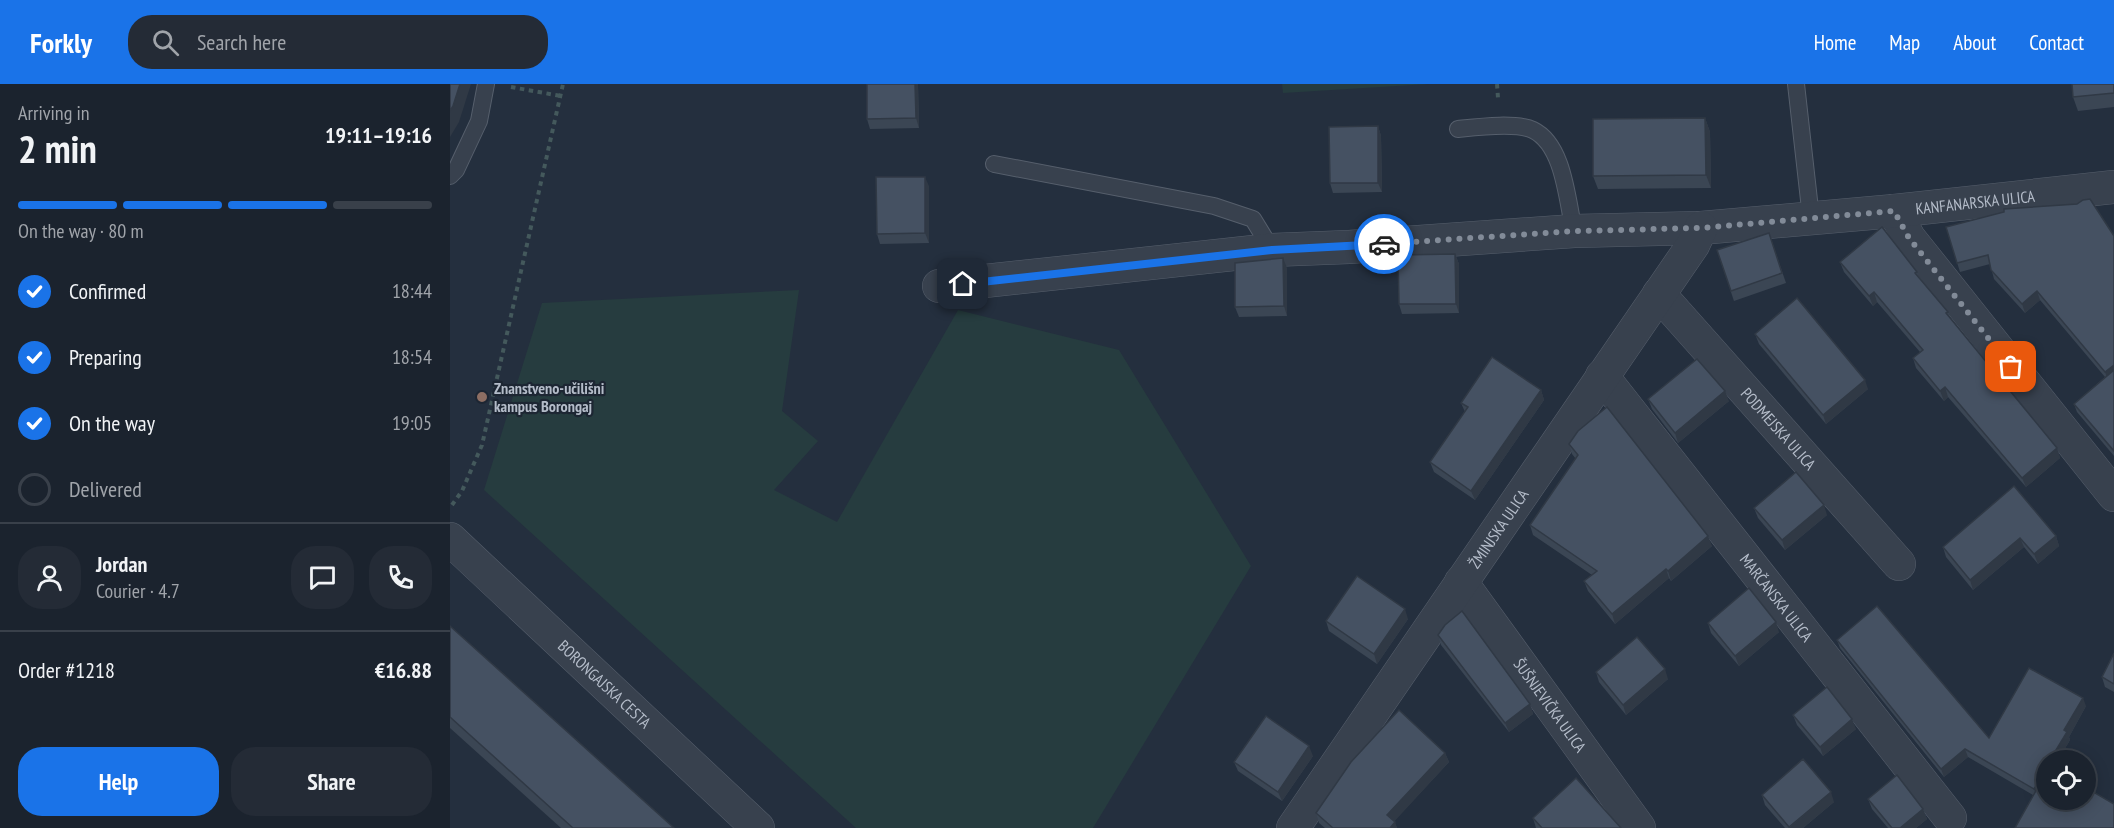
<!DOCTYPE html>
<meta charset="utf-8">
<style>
:root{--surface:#1b232e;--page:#242b36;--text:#f1f3f6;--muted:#a0a4aa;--line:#39404a;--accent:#1a73e8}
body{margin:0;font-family:"PT Sans Narrow",sans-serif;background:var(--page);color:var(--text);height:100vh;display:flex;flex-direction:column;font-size:22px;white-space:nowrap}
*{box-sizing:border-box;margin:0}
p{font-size:20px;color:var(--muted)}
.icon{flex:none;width:33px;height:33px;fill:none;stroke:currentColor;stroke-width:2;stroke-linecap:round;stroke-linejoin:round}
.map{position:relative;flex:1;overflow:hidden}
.panel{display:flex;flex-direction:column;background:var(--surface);width:450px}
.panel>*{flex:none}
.fabs{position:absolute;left:1586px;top:666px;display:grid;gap:12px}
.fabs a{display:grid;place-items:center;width:60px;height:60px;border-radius:50%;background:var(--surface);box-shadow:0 3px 15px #0003,0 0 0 2px var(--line);font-size:30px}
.pin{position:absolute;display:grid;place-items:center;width:51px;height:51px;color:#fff;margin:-26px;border-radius:12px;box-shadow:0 3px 9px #0006}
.courier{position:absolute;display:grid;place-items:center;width:60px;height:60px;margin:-30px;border:4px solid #1a73e8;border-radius:50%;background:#fff;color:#222;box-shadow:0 2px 8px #0007}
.summary em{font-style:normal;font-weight:700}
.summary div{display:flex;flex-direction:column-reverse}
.summary{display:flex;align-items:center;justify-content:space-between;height:102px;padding:0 18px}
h1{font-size:39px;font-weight:700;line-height:45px}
.bar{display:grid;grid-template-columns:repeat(4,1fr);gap:9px 6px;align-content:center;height:72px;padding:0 18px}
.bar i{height:8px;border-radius:4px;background:var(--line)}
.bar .selected{background:var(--accent)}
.bar p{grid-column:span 4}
.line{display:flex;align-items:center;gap:15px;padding:0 18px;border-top:2px solid var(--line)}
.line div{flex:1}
.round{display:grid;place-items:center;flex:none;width:63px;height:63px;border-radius:24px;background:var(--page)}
ol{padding:0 18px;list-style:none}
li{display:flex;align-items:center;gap:18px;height:66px}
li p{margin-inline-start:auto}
li .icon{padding:6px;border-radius:50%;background:var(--accent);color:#fff;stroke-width:4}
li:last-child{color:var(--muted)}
li i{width:33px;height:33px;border:3px solid var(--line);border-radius:50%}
.action{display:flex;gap:12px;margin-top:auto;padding:12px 18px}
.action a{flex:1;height:69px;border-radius:24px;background:var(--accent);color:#fff;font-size:24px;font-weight:700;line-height:69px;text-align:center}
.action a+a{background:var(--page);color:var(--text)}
header{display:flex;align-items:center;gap:36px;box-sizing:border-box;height:84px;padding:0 30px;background:var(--accent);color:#fff}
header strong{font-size:28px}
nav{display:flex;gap:33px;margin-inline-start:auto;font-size:21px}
.search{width:420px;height:54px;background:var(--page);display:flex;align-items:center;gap:15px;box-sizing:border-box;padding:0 21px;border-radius:24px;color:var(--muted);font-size:22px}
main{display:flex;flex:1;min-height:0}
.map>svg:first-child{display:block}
.green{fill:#263c3f}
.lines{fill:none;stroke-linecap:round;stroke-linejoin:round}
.service-casing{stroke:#565f6c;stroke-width:18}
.minor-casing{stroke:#565f6c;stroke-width:34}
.path{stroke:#44595c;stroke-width:4;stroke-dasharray:4.5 4.5;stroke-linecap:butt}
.service{stroke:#38414e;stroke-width:16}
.minor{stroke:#38414e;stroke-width:33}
.wall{fill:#3b4654}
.shaded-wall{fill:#303945}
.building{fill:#455162;stroke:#303945;stroke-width:1.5}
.done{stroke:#828b98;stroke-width:6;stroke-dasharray:0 10.8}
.route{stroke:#1a73e8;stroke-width:8}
.education-dot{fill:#8d6e63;stroke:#1d2633;stroke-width:2}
.labels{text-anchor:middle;stroke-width:4.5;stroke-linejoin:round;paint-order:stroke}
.street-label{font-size:16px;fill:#b4bcc9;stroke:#1d2633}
.poi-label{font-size:16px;font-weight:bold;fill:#b4bcc9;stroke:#1d2633;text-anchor:start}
</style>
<header>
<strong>Forkly</strong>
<div class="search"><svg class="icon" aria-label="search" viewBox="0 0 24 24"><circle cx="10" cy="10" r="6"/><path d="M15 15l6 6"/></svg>Search here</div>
<nav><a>Home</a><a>Map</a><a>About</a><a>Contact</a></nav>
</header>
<main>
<section class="panel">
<div class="summary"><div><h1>2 min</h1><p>Arriving in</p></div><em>19:11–19:16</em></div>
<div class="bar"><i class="selected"></i><i class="selected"></i><i class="selected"></i><i></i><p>On the way · 80 m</p></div>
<ol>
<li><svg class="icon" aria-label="check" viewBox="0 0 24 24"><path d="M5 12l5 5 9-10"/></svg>Confirmed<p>18:44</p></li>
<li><svg class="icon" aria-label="check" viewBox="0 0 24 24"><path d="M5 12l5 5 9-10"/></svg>Preparing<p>18:54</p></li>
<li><svg class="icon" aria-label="check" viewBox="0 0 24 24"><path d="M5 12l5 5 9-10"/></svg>On the way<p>19:05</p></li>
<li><i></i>Delivered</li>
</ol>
<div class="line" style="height:108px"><a class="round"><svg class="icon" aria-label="person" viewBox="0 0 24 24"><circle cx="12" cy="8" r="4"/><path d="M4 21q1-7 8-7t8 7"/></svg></a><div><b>Jordan</b><p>Courier · 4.7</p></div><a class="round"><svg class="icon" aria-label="chat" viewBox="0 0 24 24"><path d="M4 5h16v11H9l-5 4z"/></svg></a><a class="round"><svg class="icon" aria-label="phone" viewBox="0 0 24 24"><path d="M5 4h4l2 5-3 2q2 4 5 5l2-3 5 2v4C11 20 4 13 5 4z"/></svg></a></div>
<div class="line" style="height:78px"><div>Order #1218</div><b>€16.88</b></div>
<div class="action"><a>Help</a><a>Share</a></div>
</section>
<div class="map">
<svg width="1664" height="744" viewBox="0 0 1664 744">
<rect width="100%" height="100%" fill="#242f3e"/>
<g class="green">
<path d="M 832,0 L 979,0 L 833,9 Z"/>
<path d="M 349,206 L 332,327 L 368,357 L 324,406 L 387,438 L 508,226 L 669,266 L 801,482 L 643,744 L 406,744 L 34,406 L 92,219 Z"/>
</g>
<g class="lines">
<defs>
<g id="service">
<path d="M 1346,0 L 1361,134"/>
<path d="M 1008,45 C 1027,43 1066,38 1083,46 C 1114,61 1117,116 1124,147"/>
<path d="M 544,80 L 764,122 L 803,135 L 822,166"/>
<path d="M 0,92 L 6,86 L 29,37 L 36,0"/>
</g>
<g id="minor">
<path d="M 1444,127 L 1459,154 L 1664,411"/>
<path id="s1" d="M 489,202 L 822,166 L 899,163 L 1124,147 L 1251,144 L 1444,127 L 1664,103"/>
<path id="s2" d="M 1209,210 L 1449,480"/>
<path id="s3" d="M 1152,292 L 1500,734"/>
<path id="s4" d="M 0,455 L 308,744"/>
<path id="s5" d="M 1011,498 L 1189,744"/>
<path id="s6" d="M 843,744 L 1243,161 L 1251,144"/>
</g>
</defs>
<use href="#service" class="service-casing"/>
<use href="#minor" class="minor-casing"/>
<g class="path">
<path d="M 1047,0 L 1048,14"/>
<path d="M 61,3 L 111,12"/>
<path d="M 2,421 L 12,407 L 32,361 L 113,0"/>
</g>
<use href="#service" class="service"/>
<use href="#minor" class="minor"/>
</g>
<g class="wall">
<path d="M 417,0 L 468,0 L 469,44 L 420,45 L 417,35 Z"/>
<path d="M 1664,0 L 1664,23 L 1628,27 L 1623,13 Z"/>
<path d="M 1255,34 L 1260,48 L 1261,104 L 1148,105 L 1143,92 Z"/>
<path d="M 928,42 L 931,52 L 932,108 L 883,109 L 880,99 Z"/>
<path d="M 479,102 L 479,159 L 430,160 L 427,150 Z"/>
<path d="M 1496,143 L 1664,152 L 1664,372 L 1627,328 L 1624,320 L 1655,293 L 1590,216 L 1575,229 L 1544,195 L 1540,180 L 1510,188 Z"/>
<path d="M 1319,149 L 1336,199 L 1284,217 L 1267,166 Z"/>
<path d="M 1005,170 L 1009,180 L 1009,229 L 952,230 L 949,220 Z"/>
<path d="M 1390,178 L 1467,188 L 1468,193 L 1498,228 L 1500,233 L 1607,364 L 1610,374 L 1576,403 L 1498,313 L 1494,317 L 1466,284 L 1463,274 L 1470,268 L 1427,218 L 1423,222 L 1394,188 Z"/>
<path d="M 837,184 L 837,232 L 789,233 L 785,223 Z"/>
<path d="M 1305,250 L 1418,305 L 1376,340 L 1309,260 Z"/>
<path d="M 1091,306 L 1094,316 L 1025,416 L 984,388 L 980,378 L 1015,328 L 1011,319 Z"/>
<path d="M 1198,315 L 1279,317 L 1228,359 L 1202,325 Z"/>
<path d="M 1119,360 L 1262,462 L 1221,497 L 1219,494 L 1165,540 L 1138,507 L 1134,497 L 1142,491 L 1083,451 L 1080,441 L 1126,375 L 1122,370 Z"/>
<path d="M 1564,402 L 1606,452 L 1609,462 L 1588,480 L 1574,463 L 1523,506 L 1496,473 L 1493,463 Z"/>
<path d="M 1304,424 L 1377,431 L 1335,466 L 1308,434 Z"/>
<path d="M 958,535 L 927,580 L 879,547 L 876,537 Z"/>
<path d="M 1258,539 L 1329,548 L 1289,582 L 1261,549 Z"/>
<path d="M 0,542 L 224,744 L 111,744 L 0,644 Z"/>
<path d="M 988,551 L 1080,620 L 1083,630 L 1059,648 L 991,561 Z"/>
<path d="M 1387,556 L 1539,654 L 1636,622 L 1619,653 L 1620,656 L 1608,676 L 1596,676 L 1596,716 L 1583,711 L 1518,673 L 1494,693 L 1390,564 Z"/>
<path d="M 1664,569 L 1664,608 L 1655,603 L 1652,593 Z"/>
<path d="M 1146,588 L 1218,595 L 1176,631 L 1149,598 Z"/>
<path d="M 1343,631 L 1406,645 L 1373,672 L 1347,641 Z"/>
<path d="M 995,669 L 999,678 L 944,737 L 947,744 L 875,744 L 869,739 L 866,729 Z"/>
<path d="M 863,672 L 832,717 L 788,687 L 784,678 Z"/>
<path d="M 1312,711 L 1384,718 L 1353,744 L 1335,744 L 1315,721 Z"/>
<path d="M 1418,715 L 1473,725 L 1477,735 L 1466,744 L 1438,744 L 1422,725 Z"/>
<path d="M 1083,734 L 1171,744 L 1086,744 Z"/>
</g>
<g class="shaded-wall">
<path d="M 10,0 L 21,0 L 9,38 L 0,53 L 0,27 Z"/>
<path d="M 465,0 L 468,0 L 469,44 L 466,34 Z"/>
<path d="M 1255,34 L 1260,48 L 1261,104 L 1256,91 Z"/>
<path d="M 928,42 L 931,52 L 932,108 L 928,99 Z"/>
<path d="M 475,93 L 479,102 L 479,159 L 475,149 Z"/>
<path d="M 1005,170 L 1009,180 L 1009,229 L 1006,220 Z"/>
<path d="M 833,174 L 837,184 L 837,232 L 834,222 Z"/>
<path d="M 1587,207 L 1590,216 L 1575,229 L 1572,220 Z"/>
<path d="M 1424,208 L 1427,218 L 1423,222 L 1419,212 Z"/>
<path d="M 1664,281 L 1664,292 L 1658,297 L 1655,288 Z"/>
<path d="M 1415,296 L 1418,305 L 1376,340 L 1373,331 Z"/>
<path d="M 1495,303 L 1498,313 L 1494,317 L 1490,307 Z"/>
<path d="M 1091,306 L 1094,316 L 1025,416 L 1021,407 Z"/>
<path d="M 1275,307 L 1279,317 L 1228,359 L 1225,349 Z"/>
<path d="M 1607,364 L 1610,374 L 1576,403 L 1572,394 Z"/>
<path d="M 1374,421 L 1377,431 L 1335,466 L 1332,456 Z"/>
<path d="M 1258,452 L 1262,462 L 1221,497 L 1218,487 Z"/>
<path d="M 1606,452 L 1609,462 L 1588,480 L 1584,470 Z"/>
<path d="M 1570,454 L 1574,463 L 1523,506 L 1520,496 Z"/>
<path d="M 1216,485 L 1219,494 L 1165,540 L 1162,530 Z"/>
<path d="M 955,525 L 958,535 L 927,580 L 924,570 Z"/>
<path d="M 1326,538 L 1329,548 L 1289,582 L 1285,572 Z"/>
<path d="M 1215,585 L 1218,595 L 1176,631 L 1173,621 Z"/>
<path d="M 1633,614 L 1636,622 L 1619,653 L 1620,656 L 1608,676 L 1600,676 L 1614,646 Z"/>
<path d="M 1080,620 L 1083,630 L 1059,648 L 1055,639 Z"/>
<path d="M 1402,635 L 1406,645 L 1373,672 L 1370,663 Z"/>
<path d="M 859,662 L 863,672 L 832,717 L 828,708 Z"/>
<path d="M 1515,665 L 1518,673 L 1494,693 L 1491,685 Z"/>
<path d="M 995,669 L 999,678 L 941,741 L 937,731 Z"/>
<path d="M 1596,684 L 1596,698 L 1587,714 L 1584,705 Z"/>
<path d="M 1381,708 L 1384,718 L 1353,744 L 1339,744 Z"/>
<path d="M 1473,725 L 1477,735 L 1466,744 L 1450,744 Z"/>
<path d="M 945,738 L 947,744 L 940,744 Z"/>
</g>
<g class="building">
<path d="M 0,0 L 10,0 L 3,22 L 0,27 Z"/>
<path d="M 417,0 L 465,0 L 466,34 L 417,35 Z"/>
<path d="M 1622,0 L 1664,0 L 1664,9 L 1623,13 Z"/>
<path d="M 1255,34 L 1256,91 L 1143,92 L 1143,35 Z"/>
<path d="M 928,42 L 928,99 L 880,99 L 879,43 Z"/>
<path d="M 426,93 L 475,93 L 475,149 L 427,150 Z"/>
<path d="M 1640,115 L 1664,152 L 1664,281 L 1655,288 L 1587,207 L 1572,220 L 1541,186 L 1538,171 L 1507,179 L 1496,143 L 1554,128 L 1554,125 L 1627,120 L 1633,116 Z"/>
<path d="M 1432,143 L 1467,188 L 1465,189 L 1498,228 L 1496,229 L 1607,364 L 1572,394 L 1495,303 L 1490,307 L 1463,274 L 1473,266 L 1424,208 L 1419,212 L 1390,178 Z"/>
<path d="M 1319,149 L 1332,189 L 1281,207 L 1267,166 Z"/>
<path d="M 1005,170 L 1006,220 L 949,220 L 948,171 Z"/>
<path d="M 833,174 L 834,222 L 785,223 L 785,179 Z"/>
<path d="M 1347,214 L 1415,296 L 1373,331 L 1305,250 Z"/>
<path d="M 1042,273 L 1091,306 L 1021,407 L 980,378 L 1018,323 L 1011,319 Z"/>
<path d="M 1247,275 L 1275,307 L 1225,349 L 1198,315 Z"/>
<path d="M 1664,286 L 1664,367 L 1624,320 Z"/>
<path d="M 1157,323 L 1258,452 L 1218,487 L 1216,485 L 1162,530 L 1134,497 L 1147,487 L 1080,441 L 1128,371 L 1119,360 L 1128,347 Z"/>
<path d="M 1346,388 L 1374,421 L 1332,456 L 1304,424 Z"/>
<path d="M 1564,402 L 1606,452 L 1584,470 L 1570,454 L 1520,496 L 1493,463 Z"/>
<path d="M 907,492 L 955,525 L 924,570 L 876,537 Z"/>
<path d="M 1299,504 L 1326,538 L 1285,572 L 1258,539 Z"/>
<path d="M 1427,522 L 1539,654 L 1579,584 L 1633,614 L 1614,646 L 1617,648 L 1600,676 L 1596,676 L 1596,684 L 1584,705 L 1515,665 L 1491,685 L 1387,556 Z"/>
<path d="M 1012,527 L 1080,620 L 1055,639 L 988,551 L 995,541 Z"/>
<path d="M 0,542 L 224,744 L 123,744 L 0,633 Z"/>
<path d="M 1187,553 L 1215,585 L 1173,621 L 1146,588 Z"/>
<path d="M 1664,569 L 1664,600 L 1652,593 Z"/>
<path d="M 1377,603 L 1402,635 L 1370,663 L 1343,631 Z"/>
<path d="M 949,626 L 995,669 L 937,731 L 945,738 L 940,744 L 883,744 L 866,729 L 901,678 Z"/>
<path d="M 816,632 L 859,662 L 828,708 L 784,678 Z"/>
<path d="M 1353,675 L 1381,708 L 1339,743 L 1312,711 Z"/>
<path d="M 1596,689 L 1596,716 L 1635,716 L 1635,703 L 1664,720 L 1664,744 L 1565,744 Z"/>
<path d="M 1447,691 L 1473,725 L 1450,744 L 1442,744 L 1418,715 Z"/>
<path d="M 1126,694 L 1171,744 L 1092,744 L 1083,734 Z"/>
</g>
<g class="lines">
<path class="done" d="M 934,160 L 1124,147 L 1251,144 L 1444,127 L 1459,154 L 1561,283"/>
<path class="route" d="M 513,200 L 822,166 L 934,160"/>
</g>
<circle class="education-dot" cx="32" cy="313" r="6"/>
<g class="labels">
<g class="street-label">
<text dy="6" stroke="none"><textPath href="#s1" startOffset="1040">KANFANARSKA ULICA</textPath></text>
<text dy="6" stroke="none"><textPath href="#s2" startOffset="180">PODMEJSKA ULICA</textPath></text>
<text dy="6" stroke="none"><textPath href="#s6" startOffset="363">ŽMINJSKA ULICA</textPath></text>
<text dy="6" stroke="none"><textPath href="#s3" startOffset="282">MARČANSKA ULICA</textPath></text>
<text dy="6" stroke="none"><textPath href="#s4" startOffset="212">BORONGAJSKA CESTA</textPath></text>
<text dy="6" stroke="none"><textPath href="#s5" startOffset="152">ŠUŠNJEVIČKA ULICA</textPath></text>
</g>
<g class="poi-label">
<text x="44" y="310">Znanstveno-učilišni<tspan x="44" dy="18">kampus Borongaj</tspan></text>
</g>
</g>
</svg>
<div class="fabs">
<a><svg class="icon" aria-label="locate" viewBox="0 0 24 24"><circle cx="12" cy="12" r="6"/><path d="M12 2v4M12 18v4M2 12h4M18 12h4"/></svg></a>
</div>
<div class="pin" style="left:1561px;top:283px;background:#ea580c"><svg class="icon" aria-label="bag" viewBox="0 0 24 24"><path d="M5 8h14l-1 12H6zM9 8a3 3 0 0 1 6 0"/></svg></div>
<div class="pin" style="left:513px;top:200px;background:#1f2937"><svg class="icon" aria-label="home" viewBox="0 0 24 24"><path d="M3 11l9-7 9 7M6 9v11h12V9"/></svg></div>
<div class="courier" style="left:934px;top:160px"><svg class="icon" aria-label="car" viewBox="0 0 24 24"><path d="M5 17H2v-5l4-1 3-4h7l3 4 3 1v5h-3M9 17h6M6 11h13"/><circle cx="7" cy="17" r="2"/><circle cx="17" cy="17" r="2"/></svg></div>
</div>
</main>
